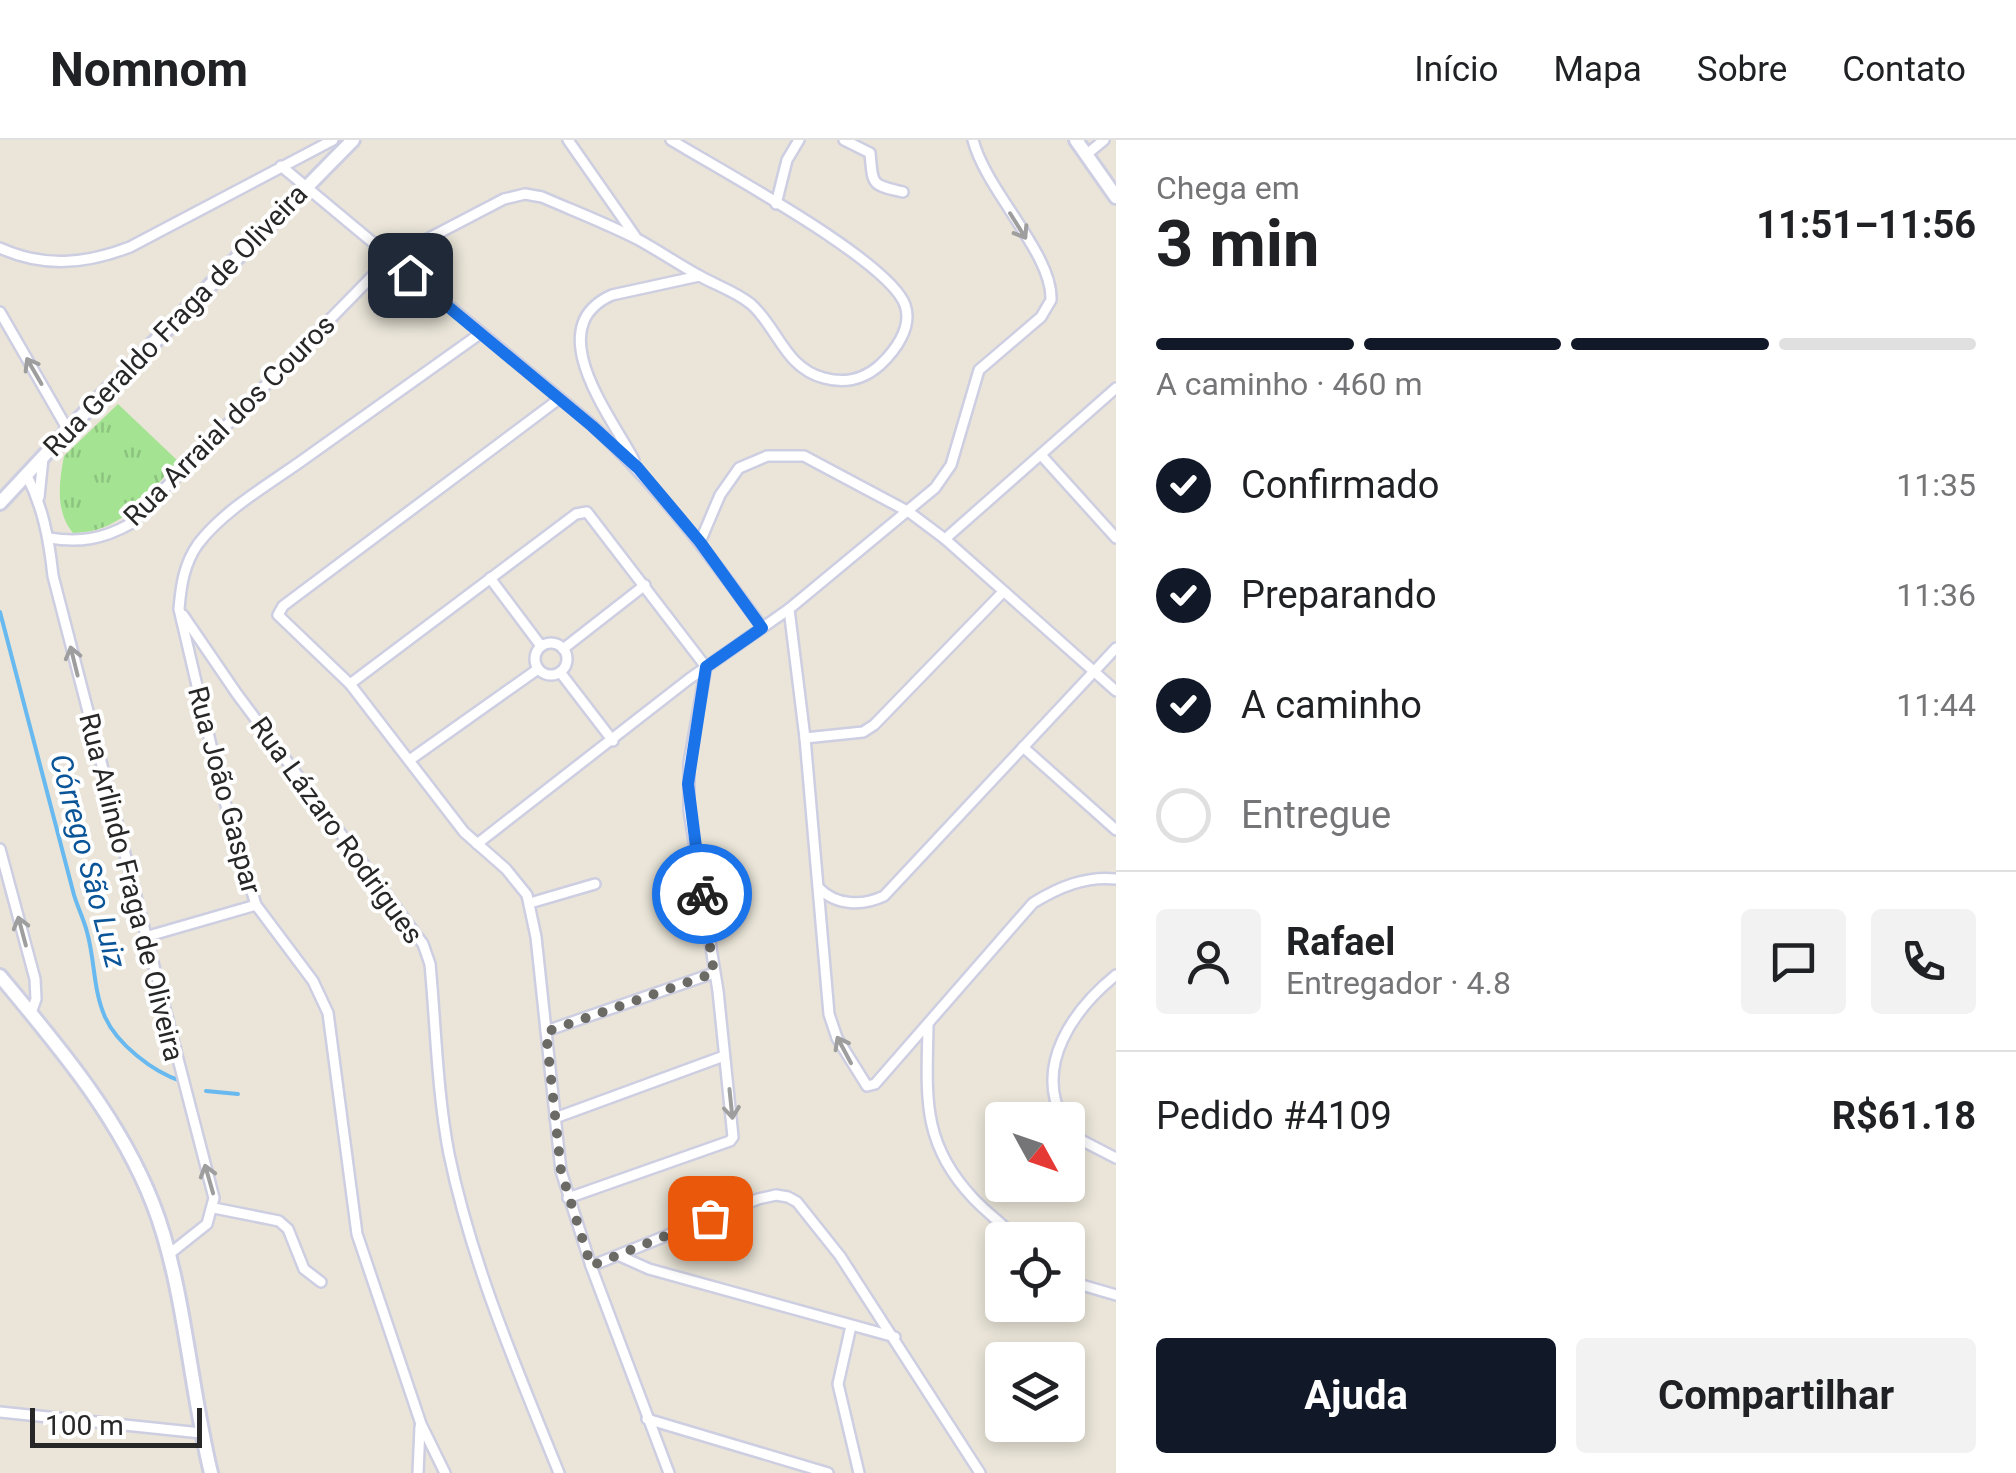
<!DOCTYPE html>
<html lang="pt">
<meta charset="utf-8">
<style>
:root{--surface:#fff;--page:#f2f2f2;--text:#202124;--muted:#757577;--line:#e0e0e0;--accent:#111827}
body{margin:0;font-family:Roboto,sans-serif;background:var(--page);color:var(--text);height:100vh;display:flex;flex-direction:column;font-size:38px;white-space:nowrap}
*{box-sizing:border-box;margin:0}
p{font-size:32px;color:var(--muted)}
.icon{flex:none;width:55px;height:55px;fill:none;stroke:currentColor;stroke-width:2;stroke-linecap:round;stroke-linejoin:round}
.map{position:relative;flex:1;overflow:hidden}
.panel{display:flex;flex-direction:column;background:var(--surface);width:900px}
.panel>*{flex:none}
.needle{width:65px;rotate:130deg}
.fabs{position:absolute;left:985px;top:962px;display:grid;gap:20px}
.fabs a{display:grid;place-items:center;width:100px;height:100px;border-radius:10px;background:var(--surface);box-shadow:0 5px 15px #0003;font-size:50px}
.scale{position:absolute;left:30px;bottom:25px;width:172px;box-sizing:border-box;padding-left:10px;border:5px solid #272727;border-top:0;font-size:28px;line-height:35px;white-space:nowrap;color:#272727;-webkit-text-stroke:8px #fff;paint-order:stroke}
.pin{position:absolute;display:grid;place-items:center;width:85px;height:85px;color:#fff;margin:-42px;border-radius:20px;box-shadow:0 5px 15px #0006}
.courier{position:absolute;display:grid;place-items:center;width:100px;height:100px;margin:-50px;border:8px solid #1a73e8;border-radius:50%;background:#fff;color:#222;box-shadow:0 2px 12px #0007}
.headline em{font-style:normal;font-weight:700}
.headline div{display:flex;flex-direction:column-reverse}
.headline{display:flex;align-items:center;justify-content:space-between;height:170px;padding:0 40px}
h1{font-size:65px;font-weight:700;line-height:75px}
.bar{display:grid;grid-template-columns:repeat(4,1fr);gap:15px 10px;align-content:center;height:120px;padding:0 40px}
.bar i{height:12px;border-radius:8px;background:var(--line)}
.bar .selected{background:var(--accent)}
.bar p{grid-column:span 4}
.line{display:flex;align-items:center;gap:25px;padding:0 40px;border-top:2px solid var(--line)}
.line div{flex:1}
.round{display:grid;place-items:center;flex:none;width:105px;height:105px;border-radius:10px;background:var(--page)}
ol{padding:0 40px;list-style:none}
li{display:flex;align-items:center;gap:30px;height:110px}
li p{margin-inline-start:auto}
li .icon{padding:10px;border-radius:50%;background:var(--accent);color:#fff;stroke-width:4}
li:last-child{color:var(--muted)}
li i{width:55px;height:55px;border:5px solid var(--line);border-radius:50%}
.primary-button{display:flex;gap:20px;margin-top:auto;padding:20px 40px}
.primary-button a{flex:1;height:115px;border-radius:10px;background:var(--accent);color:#fff;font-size:40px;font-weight:700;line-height:115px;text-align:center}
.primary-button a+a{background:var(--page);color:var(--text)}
header{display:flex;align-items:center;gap:60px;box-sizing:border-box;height:140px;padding:0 50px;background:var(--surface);border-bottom:2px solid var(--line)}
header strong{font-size:48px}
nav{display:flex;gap:55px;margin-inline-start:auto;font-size:35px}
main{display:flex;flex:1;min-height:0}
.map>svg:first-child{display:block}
.park{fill:url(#park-tufts)}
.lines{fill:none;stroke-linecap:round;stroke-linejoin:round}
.stream{stroke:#67b9f0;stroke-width:4}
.street-casing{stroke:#cdcee1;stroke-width:14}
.secondary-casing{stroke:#cdcee1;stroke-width:18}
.street{stroke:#fff;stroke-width:9}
.secondary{stroke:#fff;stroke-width:12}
.oneway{stroke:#9e9e9e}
.done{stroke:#6b6a65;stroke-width:10;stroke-dasharray:0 18}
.route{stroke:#1a73e8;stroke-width:12}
.labels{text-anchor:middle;stroke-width:8;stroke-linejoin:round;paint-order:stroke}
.street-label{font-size:28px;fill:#272727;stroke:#fff}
.water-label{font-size:30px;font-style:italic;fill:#0a5498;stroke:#fff}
</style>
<header>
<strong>Nomnom</strong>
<nav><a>Início</a><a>Mapa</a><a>Sobre</a><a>Contato</a></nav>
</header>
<main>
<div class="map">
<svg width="1116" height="1333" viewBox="0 0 1116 1333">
<defs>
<pattern id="park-tufts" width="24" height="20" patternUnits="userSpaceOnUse" patternTransform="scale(2.5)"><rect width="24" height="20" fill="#a3e392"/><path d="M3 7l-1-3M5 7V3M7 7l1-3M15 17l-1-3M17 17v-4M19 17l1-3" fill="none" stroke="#8cc37e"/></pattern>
</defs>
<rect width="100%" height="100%" fill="#eae5d8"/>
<path class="park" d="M 118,264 L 178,321 C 146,356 123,392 73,393 C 55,371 59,343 64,316 Z"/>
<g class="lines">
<g class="stream">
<path d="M 0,472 L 74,755 C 78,768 84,780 87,792 C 95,820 93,850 105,877 C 117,904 153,932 181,941"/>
<path d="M 206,951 L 238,954"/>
</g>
<defs>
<g id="street">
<path d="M 568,0 L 635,96"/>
<path d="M 844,0 L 870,13 C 873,44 870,45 903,52"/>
<path d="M 1087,14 L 1104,0"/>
<path d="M 281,26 L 592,285 C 658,346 710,415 762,487"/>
<path d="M 776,64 L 787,20 L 799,0"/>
<path d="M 0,108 C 44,128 86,124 130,107 L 333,0"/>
<path d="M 0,172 L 68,290"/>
<path d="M 559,259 L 283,466 L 278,475 L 350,544 L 464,692 L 506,729 L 527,755 L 536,797 L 561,1031 L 591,1126 L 669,1333"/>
<path d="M 1042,316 L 1116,398"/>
<path d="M 634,320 C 610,275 540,187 612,155 L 699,136"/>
<path d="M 26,334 C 43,367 49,399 53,436 L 214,1058 L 207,1084 L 168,1115"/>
<path d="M 39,357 L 43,318"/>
<path d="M 49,398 C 80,403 103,399 130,384 L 389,119 L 504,59 L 525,54 L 542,57 C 574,71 608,84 639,100 C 659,111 678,124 698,135 C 715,145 735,151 751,164 C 778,188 785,228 824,238 C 845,244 863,240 880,225 C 895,211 913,187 905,165 C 889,120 718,29 671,0"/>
<path d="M 945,399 L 1116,248"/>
<path d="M 700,402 L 720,355 L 739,328 L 767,316 L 804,316 L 909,372 L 945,399 L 1116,551"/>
<path d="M 490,438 L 541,506"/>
<path d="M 789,469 L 805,598 L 829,874 L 837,898 L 867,946 L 875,944 L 1033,763 C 1059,747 1085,736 1116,739"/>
<path d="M 183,475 L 237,554 L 423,804 L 430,824 C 436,888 437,951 449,1014 C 472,1125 517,1229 559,1333"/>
<circle cx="551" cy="519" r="16"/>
<path d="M 563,509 L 645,445"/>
<path d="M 560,532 L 613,601"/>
<path d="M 350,544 L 576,374 L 587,372 L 706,527 L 689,623 L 689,671 L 718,851 L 733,997 L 730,1001 L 568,1058"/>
<path d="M 805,598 L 863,592 L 874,585 L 1003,452"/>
<path d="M 1023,607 L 1116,690"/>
<path d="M 411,619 L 538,529"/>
<path d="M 477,704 L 689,539 L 789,469 L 935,348 L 951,325 L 979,230 L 1041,177 L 1051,160 C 1053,114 986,51 973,0"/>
<path d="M 0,709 L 35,839 L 36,859 L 31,873"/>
<path d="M 819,748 C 836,766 863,766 884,756 L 1116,508"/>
<path d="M 530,763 L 595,744"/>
<path d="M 145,797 L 256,765"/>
<path d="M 928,884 C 927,954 920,1002 973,1058 C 987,1073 1004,1085 1018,1100"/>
<path d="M 546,891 L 714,833"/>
<path d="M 555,978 L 724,916"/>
<path d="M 1063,980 C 1034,925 1073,870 1116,835"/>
<path d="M 1068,987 L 1081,1000 L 1116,1018"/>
<path d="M 214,1068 L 279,1081 L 288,1089 L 304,1129 L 321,1142"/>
<path d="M 620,1116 L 649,1129 L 895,1197"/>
<path d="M 591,1126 L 758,1059 L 776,1055 L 788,1057 L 797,1062 L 840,1116 L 980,1333"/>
<path d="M 1068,1141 L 1116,1155"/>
<path d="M 851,1186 L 838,1244 L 859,1333"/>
<path d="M 0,1272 L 201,1293"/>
<path d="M 647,1279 L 828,1333"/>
<path d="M 418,1333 L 420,1287"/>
<path d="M 445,1333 L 421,1284 L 357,1094 L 328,873 L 313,841 L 256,765 L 222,652 L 179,469 C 181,445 184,424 198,404 C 223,371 266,346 300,322 C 360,279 420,236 481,193"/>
</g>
<g id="secondary">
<path d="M 1076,0 L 1116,57"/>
<path d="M 0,363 L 68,290 L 353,0"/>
<path d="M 0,836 C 59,907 119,977 153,1064 C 184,1143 190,1248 211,1333"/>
</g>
</defs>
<use href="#street" class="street-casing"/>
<use href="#secondary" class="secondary-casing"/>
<use href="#street" class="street"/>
<use href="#secondary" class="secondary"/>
</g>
<defs><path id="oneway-shaft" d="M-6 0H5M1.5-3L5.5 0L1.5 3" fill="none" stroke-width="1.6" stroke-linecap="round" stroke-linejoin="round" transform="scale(2.5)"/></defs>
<g class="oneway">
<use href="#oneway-shaft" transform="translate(1018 86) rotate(58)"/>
<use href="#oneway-shaft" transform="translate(34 231) rotate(-120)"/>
<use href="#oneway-shaft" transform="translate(74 521) rotate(-104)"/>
<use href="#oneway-shaft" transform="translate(22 791) rotate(-105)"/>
<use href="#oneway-shaft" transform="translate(844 910) rotate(-118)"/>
<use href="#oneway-shaft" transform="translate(731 964) rotate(84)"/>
<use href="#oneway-shaft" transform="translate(209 1039) rotate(-106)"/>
</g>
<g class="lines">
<path class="done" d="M 702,754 L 714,833 L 546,892 L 561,1031 L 591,1126 L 710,1078"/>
<path class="route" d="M 410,135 L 592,286 L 638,328 L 700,402 L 762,488 L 706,527 L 688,644 L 702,754"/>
</g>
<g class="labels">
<g class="street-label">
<text transform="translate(175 180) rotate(-46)" y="10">Rua Geraldo Fraga de Oliveira</text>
<text transform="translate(229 280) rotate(-45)" y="10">Rua Arraial dos Couros</text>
<text transform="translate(225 650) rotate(75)" y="10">Rua João Gaspar</text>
<text transform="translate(337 690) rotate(54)" y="10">Rua Lázaro Rodrigues</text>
<text transform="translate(132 747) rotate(76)" y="10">Rua Arlindo Fraga de Oliveira</text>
</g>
<g class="water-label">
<text transform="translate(88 721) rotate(75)" y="10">Córrego São Luiz</text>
</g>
</g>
</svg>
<div class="fabs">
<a><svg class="needle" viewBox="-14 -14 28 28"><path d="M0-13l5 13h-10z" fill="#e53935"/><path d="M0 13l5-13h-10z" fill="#757577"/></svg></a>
<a><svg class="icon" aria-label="locate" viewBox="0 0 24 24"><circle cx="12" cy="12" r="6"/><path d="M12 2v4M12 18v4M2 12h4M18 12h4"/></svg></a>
<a><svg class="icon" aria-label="layers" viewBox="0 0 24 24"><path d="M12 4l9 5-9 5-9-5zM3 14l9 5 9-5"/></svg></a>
</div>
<div class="scale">100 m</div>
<div class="pin" style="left:710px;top:1078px;background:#ea580c"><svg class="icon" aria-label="bag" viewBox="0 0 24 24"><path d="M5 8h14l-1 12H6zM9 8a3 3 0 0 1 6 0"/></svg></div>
<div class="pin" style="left:410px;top:135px;background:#1f2937"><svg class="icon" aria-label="home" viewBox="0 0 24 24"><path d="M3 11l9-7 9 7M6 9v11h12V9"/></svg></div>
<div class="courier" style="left:702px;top:754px"><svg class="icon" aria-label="bike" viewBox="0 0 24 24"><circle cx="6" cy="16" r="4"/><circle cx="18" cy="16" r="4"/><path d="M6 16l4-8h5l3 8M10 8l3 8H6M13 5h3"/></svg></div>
</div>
<section class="panel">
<div class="headline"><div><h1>3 min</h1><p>Chega em</p></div><em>11:51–11:56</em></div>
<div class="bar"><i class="selected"></i><i class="selected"></i><i class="selected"></i><i></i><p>A caminho · 460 m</p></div>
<ol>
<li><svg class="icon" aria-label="check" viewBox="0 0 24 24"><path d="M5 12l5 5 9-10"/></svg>Confirmado<p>11:35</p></li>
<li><svg class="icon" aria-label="check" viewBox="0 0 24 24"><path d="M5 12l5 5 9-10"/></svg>Preparando<p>11:36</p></li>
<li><svg class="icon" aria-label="check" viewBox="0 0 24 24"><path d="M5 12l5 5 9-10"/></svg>A caminho<p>11:44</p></li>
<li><i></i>Entregue</li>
</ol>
<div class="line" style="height:180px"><a class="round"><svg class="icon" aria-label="person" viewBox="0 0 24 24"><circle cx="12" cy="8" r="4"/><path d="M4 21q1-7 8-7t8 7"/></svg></a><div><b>Rafael</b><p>Entregador · 4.8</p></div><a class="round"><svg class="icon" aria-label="chat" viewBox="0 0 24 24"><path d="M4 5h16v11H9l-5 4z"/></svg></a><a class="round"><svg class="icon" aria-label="phone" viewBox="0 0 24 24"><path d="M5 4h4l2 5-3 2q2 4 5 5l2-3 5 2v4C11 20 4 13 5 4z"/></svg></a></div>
<div class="line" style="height:130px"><div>Pedido #4109</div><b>R$61.18</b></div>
<div class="primary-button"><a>Ajuda</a><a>Compartilhar</a></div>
</section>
</main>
